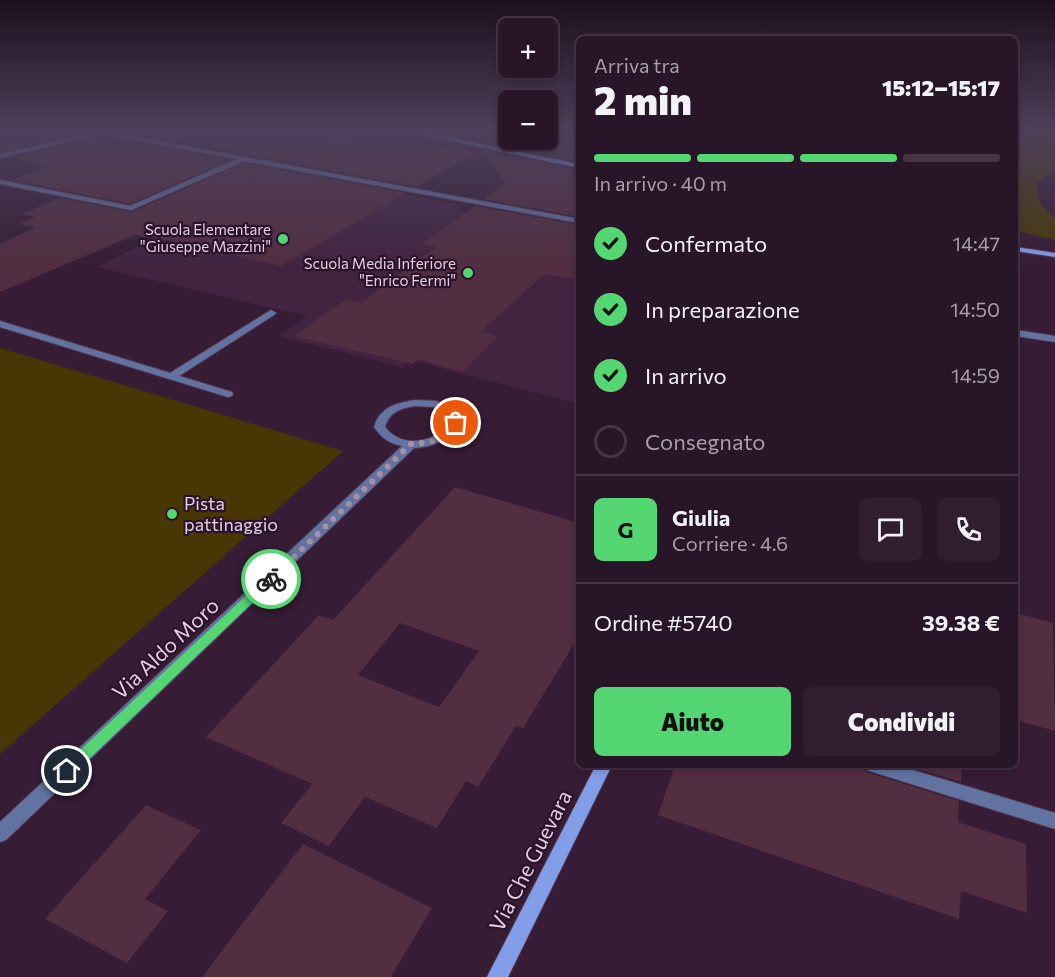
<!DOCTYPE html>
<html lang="it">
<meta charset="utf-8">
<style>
:root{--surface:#281528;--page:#301e30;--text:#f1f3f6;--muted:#a59fa8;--line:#443445;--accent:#54d672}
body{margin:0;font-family:Commissioner,sans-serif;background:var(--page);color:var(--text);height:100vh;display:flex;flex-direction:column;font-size:22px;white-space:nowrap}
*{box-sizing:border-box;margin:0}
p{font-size:20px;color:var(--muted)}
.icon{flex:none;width:33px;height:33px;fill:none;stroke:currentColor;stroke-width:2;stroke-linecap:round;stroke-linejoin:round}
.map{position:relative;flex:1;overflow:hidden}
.details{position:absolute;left:576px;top:36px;width:442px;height:732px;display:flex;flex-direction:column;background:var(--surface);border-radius:9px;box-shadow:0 3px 9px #0003,0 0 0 2px var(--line)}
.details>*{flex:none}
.tools{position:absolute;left:498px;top:18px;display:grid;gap:12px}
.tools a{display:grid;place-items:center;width:60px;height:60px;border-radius:9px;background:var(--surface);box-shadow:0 3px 9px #0003,0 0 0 2px var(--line);font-size:30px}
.pin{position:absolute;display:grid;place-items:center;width:51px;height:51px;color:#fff;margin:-26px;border:3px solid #fff;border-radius:50%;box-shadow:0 2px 6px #0007}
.courier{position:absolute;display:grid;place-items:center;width:60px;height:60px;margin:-30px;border:4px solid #54d672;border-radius:50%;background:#fff;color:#222;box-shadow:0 2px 8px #0007}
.headline em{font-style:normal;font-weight:800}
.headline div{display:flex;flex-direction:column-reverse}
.headline{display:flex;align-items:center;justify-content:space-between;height:102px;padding:0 18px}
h1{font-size:39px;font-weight:800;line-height:45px}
.bar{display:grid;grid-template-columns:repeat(4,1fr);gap:9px 6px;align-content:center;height:72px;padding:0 18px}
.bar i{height:8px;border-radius:4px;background:var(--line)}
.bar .current{background:var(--accent)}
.bar p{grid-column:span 4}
.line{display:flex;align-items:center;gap:15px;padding:0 18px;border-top:2px solid var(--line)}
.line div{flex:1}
.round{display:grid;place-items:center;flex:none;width:63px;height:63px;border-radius:9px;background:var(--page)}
ol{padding:0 18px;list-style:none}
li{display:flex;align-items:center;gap:18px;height:66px}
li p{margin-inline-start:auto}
li .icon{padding:6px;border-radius:50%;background:var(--accent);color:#111;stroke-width:4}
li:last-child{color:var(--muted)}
li i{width:33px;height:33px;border:3px solid var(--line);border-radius:50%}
.cta{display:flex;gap:12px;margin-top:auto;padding:12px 18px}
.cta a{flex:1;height:69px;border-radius:9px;background:var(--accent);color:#111;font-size:24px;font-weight:800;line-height:69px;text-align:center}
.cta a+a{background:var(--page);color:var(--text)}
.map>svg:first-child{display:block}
.built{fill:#422441}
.green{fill:#483705}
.building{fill:#512e40;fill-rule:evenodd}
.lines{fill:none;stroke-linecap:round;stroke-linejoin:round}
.street-casing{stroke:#523950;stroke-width:2}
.secondary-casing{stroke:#523950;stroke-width:2}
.street{fill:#6273a2;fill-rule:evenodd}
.secondary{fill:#829ee9;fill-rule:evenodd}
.route{fill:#54d672}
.done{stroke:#a691a4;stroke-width:6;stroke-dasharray:0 10.8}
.poi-dot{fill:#54d672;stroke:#2c132b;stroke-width:2}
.labels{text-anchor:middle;stroke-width:4.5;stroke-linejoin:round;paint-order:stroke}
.far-poi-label{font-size:15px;fill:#e2d0e0;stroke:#2c132b;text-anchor:end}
.poi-label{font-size:18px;fill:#e2d0e0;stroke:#2c132b;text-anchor:start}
.near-street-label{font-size:21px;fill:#e2d0e0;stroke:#2c132b}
</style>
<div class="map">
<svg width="1055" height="977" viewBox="0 0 1055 977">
<rect width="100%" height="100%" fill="#361c35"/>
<path class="built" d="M 287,174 L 464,205 L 456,210 L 579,233 L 579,404 L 411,360 L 402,367 L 279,336 L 307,316 L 96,267 Z"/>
<g class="green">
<path d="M 1016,130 L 1055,130 L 1055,169 L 1036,184 L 1039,202 L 1055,219 L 1055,240 L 1016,231 Z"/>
<path d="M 0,348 L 343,451 L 0,754 Z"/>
</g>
<g class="building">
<path d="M 0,130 L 74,130 L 83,133 L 0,152 Z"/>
<path d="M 118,130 L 305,130 L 337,139 L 341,137 L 477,152 L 417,187 Z"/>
<path d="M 470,130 L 508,130 L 508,140 L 548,138 L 579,144 L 579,162 L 478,141 Z"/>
<path d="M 96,138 L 116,145 L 117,139 L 229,160 L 130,204 L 11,180 L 45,168 L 14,157 Z"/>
<path d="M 483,150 L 579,170 L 579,217 L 484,199 L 505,184 Z"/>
<path d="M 244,163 L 406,193 L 281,266 L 150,236 L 146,238 L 135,235 L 0,292 L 0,244 L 36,227 L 19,224 L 35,217 L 22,214 L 60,198 L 132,212 Z"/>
<path d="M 475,206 L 579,225 L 579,280 L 544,274 L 481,332 L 498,336 L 462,372 L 418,359 L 413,364 L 294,336 L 345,300 L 361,303 L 436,247 L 422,244 Z"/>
<path d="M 455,487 L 579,523 L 579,636 L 523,728 L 516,726 L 478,787 L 466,781 L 437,828 L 365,797 L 329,846 L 281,823 L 312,784 L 206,737 L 319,615 L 333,620 ZM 400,623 L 479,651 L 439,707 L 358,675 Z"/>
<path d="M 1016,613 L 1053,623 L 1055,731 L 1016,720 Z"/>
<path d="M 675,765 L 863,765 L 866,772 L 959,801 L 958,822 L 1026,844 L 1027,913 L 961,891 L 959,919 L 658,815 Z"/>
<path d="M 904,765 L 962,765 L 961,782 Z"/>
<path d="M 146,805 L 201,830 L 145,899 L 168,911 L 127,963 L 45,919 Z"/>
<path d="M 303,844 L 432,908 L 391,977 L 202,977 Z"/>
</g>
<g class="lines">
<defs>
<g id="street">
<path d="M 86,130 L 98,130 L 579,219 L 579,223 L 244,161 L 131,210 L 0,184 L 0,180 L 130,206 L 237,159 L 102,134 L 0,158 L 0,154 L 94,133 Z"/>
<path d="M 271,310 L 276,313 L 274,315 L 179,376 L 232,392 L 233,394 L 232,396 L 228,397 L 0,327 L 0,321 L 170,373 Z"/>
<path d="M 1016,330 L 1055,336 L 1055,342 L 1016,336 Z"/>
<path d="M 415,400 L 436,401 L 455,409 L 461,422 C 450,439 435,447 414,448 L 6,840 L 0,842 L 0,822 L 402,446 C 388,443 382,438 374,427 C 380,407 396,403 415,400 ZM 415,406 L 434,407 L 447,413 L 451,422 C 435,443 402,449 385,427 C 389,412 401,408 415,406 Z"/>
<path d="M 865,765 L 896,765 L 1055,813 L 1055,829 L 873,772 L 867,770 Z"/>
</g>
<g id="secondary">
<path d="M 400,130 L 411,130 L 579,164 L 579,168 Z"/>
<path d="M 1016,247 L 1055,253 L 1055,257 L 1016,251 Z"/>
<path d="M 596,765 L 612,765 L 508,977 L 487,977 Z"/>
</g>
</defs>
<use href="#street" class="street-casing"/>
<use href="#secondary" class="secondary-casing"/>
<use href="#street" class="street"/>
<use href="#secondary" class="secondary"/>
</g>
<linearGradient id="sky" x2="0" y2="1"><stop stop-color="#1e0f1d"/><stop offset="0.49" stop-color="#4c405c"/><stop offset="1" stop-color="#4c405c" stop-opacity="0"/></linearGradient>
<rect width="1055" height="267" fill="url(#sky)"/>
<path class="route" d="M 271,575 L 277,579 L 275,581 L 72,775 L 62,775 L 60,771 L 62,767 L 267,576 Z"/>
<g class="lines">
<path class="done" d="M 271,579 L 411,444 C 429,443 448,440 456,423"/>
</g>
<g class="poi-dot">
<circle cx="283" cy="239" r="6"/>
<circle cx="468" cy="273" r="6"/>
<circle cx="172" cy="514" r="6"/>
</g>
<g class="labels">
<g class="far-poi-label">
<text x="271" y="235">Scuola Elementare<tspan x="271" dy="17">"Giuseppe Mazzini"</tspan></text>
<text x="456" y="269">Scuola Media Inferiore<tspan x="456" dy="17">"Enrico Fermi"</tspan></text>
</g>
<g class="poi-label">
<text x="184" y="510">Pista<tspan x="184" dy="21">pattinaggio</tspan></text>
</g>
<g class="near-street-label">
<text transform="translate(166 649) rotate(-43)" y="7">Via Aldo Moro</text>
<text transform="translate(531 861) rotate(-63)" y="7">Via Che Guevara</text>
</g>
</g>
</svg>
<div class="tools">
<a>+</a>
<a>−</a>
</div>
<div class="pin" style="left:456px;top:423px;background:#ea580c"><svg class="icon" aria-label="bag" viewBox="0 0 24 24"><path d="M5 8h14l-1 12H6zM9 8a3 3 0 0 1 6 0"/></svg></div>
<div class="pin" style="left:67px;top:771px;background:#1f2937"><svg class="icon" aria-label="home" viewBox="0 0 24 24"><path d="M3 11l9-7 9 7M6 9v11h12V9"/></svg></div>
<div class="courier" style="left:271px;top:579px"><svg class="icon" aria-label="bike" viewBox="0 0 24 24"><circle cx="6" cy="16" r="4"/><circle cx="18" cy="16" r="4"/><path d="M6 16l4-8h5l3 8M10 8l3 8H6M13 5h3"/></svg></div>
<section class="details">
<div class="headline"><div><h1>2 min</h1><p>Arriva tra</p></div><em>15:12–15:17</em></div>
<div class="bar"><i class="current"></i><i class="current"></i><i class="current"></i><i></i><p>In arrivo · 40 m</p></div>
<ol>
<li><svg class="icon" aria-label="check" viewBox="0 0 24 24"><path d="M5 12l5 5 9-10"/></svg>Confermato<p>14:47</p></li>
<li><svg class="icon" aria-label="check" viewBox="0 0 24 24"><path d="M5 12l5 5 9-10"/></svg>In preparazione<p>14:50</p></li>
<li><svg class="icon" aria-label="check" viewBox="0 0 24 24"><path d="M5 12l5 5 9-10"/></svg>In arrivo<p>14:59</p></li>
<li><i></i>Consegnato</li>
</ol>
<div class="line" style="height:108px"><b class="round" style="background:var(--accent);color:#111">G</b><div><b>Giulia</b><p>Corriere · 4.6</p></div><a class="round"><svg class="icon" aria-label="chat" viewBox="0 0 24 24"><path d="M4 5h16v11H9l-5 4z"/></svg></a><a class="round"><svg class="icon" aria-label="phone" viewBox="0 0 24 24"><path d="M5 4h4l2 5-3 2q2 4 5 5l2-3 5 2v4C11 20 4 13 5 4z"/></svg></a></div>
<div class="line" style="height:78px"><div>Ordine #5740</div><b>39.38 €</b></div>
<div class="cta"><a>Aiuto</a><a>Condividi</a></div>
</section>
</div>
